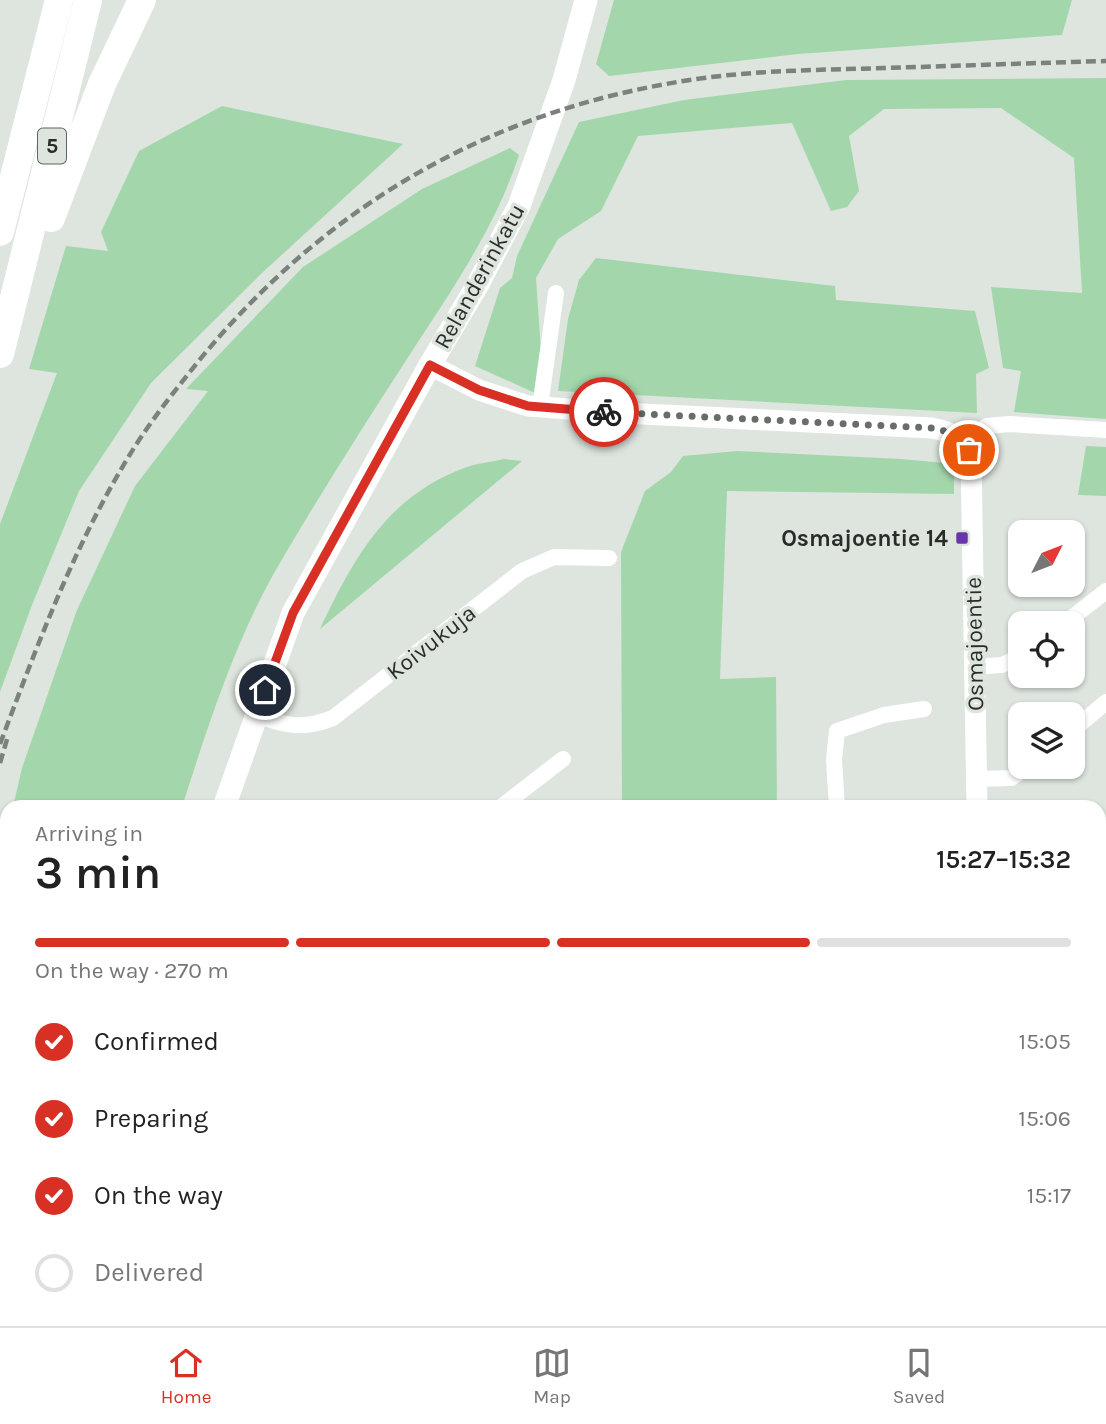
<!DOCTYPE html>
<meta charset="utf-8">
<style>
:root{--surface:#fff;--page:#f6f6f6;--text:#222;--muted:#767676;--line:#e0e0e0;--accent:#d93025}
body{margin:0;font-family:Karla,sans-serif;background:var(--page);color:var(--text);height:100vh;display:flex;flex-direction:column;font-size:26px;white-space:nowrap}
*{box-sizing:border-box;margin:0}
p{font-size:23px;color:var(--muted)}
.icon{flex:none;width:38px;height:38px;fill:none;stroke:currentColor;stroke-width:2;stroke-linecap:round;stroke-linejoin:round}
.map{position:relative;flex:1;overflow:hidden}
.drawer{position:absolute;left:0px;top:800px;width:1106px;height:527px;display:flex;flex-direction:column;background:var(--surface);border-radius:21px 21px 0 0;box-shadow:0 2px 5px #0004}
.drawer>*{flex:none}
.needle{width:46px;rotate:48deg}
.controls{position:absolute;left:1008px;top:520px;display:grid;gap:14px}
.controls a{display:grid;place-items:center;width:77px;height:77px;border-radius:14px;background:var(--surface);box-shadow:0 2px 5px #0004;font-size:35px}
.pin{position:absolute;display:grid;place-items:center;width:60px;height:60px;color:#fff;margin:-30px;border:4px solid #fff;border-radius:50%;box-shadow:0 2px 7px #0007}
.courier{position:absolute;display:grid;place-items:center;width:70px;height:70px;margin:-35px;border:5px solid #d93025;border-radius:50%;background:#fff;color:#222;box-shadow:0 2px 9px #0007}
.headline em{font-style:normal;font-weight:600}
.headline div{display:flex;flex-direction:column-reverse}
.headline{display:flex;align-items:center;justify-content:space-between;height:119px;padding:0 35px}
h1{font-size:46px;font-weight:600;line-height:52px}
.bar{display:grid;grid-template-columns:repeat(4,1fr);gap:10px 7px;align-content:center;height:84px;padding:0 35px}
.bar i{height:9px;border-radius:5px;background:var(--line)}
.bar .current{background:var(--accent)}
.bar p{grid-column:span 4}
ol{padding:0 35px;list-style:none}
li{display:flex;align-items:center;gap:21px;height:77px}
li p{margin-inline-start:auto}
li .icon{padding:7px;border-radius:50%;background:var(--accent);color:#fff;stroke-width:4}
li:last-child{color:var(--muted)}
li i{width:38px;height:38px;border:4px solid var(--line);border-radius:50%}
.tab-bar{display:flex;justify-content:space-around;align-items:center;height:98px;border-top:2px solid var(--line);background:var(--surface);font-size:19px;color:var(--muted)}
.tab-bar a{display:grid;justify-items:center;gap:4px}
.tab-bar .current{color:var(--accent)}
.map>svg:first-child{display:block}
.green{fill:#a3d7ab}
.lines{fill:none;stroke-linecap:round;stroke-linejoin:round}
.minor{stroke:#fff;stroke-width:16}
.tertiary{stroke:#fff;stroke-width:21}
.secondary{stroke:#fff;stroke-width:23}
.trunk{stroke:#fff;stroke-width:28}
.rail{stroke:#7b817c;stroke-width:4.5;stroke-dasharray:10 5;stroke-linecap:butt}
.done{stroke:#686d69;stroke-width:7;stroke-dasharray:0 12.6}
.route{stroke:#d93025;stroke-width:9}
.poi-dot{fill:#6935ad;stroke:#dde5de;stroke-width:2.5}
.labels{text-anchor:middle;stroke-width:7;stroke-linejoin:round;paint-order:stroke}
.shield{fill:#dde5de;stroke:#5f6460;stroke-width:2}
.shield-label{font-size:21px;font-weight:bold;fill:#292d2a}
.street-label{font-size:23px;fill:#292d2a;stroke:#dde5de}
.poi-label{font-size:23px;font-weight:bold;fill:#292d2a;stroke:#dde5de;text-anchor:end}
</style>
<div class="map">
<svg width="1106" height="1326" viewBox="0 0 1106 1326">
<rect width="100%" height="100%" fill="#dde5de"/>
<g class="green">
<path d="M 614,0 L 1072,0 L 1062,35 L 798,54 L 609,76 L 596,64 Z"/>
<path d="M 1106,78 L 1106,419 L 1014,412 L 1021,371 L 1003,368 L 991,287 L 1082,293 L 1074,158 L 1001,108 L 884,109 L 849,136 L 859,191 L 847,207 L 831,211 L 792,123 L 638,136 L 601,211 L 558,239 L 536,278 L 543,380 L 535,393 L 475,366 L 500,288 L 512,278 L 517,256 L 579,122 L 684,100 L 846,80 Z"/>
<path d="M 222,106 L 403,144 L 263,272 L 151,383 L 79,491 L 32,605 L 0,692 L 0,524 L 57,373 L 29,369 L 66,246 L 108,251 L 101,232 L 139,151 Z"/>
<path d="M 510,148 L 519,155 C 495,229 449,294 407,359 C 364,425 321,493 281,561 C 236,637 209,723 182,807 L 13,807 L 22,768 L 77,610 L 135,486 L 208,391 L 186,389 L 303,267 L 422,189 Z"/>
<path d="M 596,258 L 835,286 L 836,300 L 975,311 L 989,368 L 976,374 L 977,413 L 558,391 L 568,319 L 579,280 Z"/>
<path d="M 1086,446 L 1106,447 L 1106,496 L 1078,495 Z"/>
<path d="M 737,451 L 901,459 L 945,463 L 954,468 L 954,494 L 727,491 L 720,679 L 776,677 L 777,807 L 622,807 L 621,552 L 645,491 L 671,472 L 683,456 Z"/>
<path d="M 504,459 L 522,461 L 320,629 C 354,557 388,495 467,467 C 478,463 492,462 504,459 Z"/>
<path d="M 7,831 L 7,1320 L 125,1320 L 125,1326 L 0,1326 L 0,860 Z"/>
<path d="M 648,1320 L 777,1320 L 777,1326 L 650,1326 Z"/>
</g>
<g class="lines">
<g class="minor">
<path d="M 540,407 L 556,293"/>
<path d="M 963,441 L 987,426 L 1009,424 L 1106,430"/>
<path d="M 1065,623 L 1106,591"/>
<path d="M 974,667 L 1002,665 L 1020,657"/>
<path d="M 256,715 C 286,726 303,730 333,718 L 522,571 L 554,557 L 609,558"/>
<path d="M 1073,730 L 1106,702"/>
<path d="M 976,779 L 1011,778 L 1029,766"/>
<path d="M 501,807 L 563,759"/>
<path d="M 837,807 L 834,760 L 837,731 L 884,715 L 924,709"/>
<path d="M 1099,1028 L 1106,1028"/>
<path d="M 487,1320 L 492,1326"/>
<path d="M 294,1326 L 302,1320"/>
<path d="M 511,1326 L 517,1320"/>
<path d="M 843,1326 L 843,1320"/>
</g>
<g class="tertiary">
<path d="M 430,365 L 479,390 L 528,406 L 622,413 L 932,428 C 952,432 967,439 971,461 L 977,807"/>
<path d="M 984,1320 L 984,1326"/>
</g>
<g class="secondary">
<path d="M 224,807 L 293,613 L 430,365 L 478,284 L 519,206 L 564,80 L 586,0"/>
<path d="M 159,1320 L 159,1326"/>
</g>
<g class="trunk">
<path d="M 51,218 L 102,84 L 142,0"/>
<path d="M 0,232 L 59,0"/>
<path d="M 0,354 L 88,0"/>
</g>
<g class="rail">
<path d="M 0,744 C 37,646 74,546 129,456 C 149,423 173,393 197,363 C 328,202 497,106 704,78 C 763,70 823,70 883,68 C 957,66 1032,63 1106,61"/>
<path d="M 0,763 L 8,736"/>
</g>
</g>
<g class="lines">
<path class="done" d="M 604,412 L 932,428 C 948,431 960,436 969,450"/>
<path class="route" d="M 265,690 L 293,613 L 430,365 L 479,390 L 528,406 L 604,412"/>
</g>
<rect class="poi-dot" x="955" y="531" width="14" height="14" rx="3.5"/>
<g class="labels">
<rect class="shield" x="38" y="128.5" width="28" height="35" rx="5"/>
<g class="shield-label">
<text x="52" y="153">5</text>
</g>
<g class="street-label">
<text transform="translate(479 276) rotate(-61)" y="8">Relanderinkatu</text>
<text transform="translate(431 642) rotate(-38)" y="8">Koivukuja</text>
<text transform="translate(974 644) rotate(-91)" y="8">Osmajoentie</text>
</g>
<g class="poi-label">
<text x="948" y="546">Osmajoentie 14</text>
</g>
</g>
</svg>
<div class="controls">
<a><svg class="needle" viewBox="-14 -14 28 28"><path d="M0-13l5 13h-10z" fill="#e53935"/><path d="M0 13l5-13h-10z" fill="#767676"/></svg></a>
<a><svg class="icon" aria-label="locate" viewBox="0 0 24 24"><circle cx="12" cy="12" r="6"/><path d="M12 2v4M12 18v4M2 12h4M18 12h4"/></svg></a>
<a><svg class="icon" aria-label="layers" viewBox="0 0 24 24"><path d="M12 4l9 5-9 5-9-5zM3 14l9 5 9-5"/></svg></a>
</div>
<div class="pin" style="left:969px;top:450px;background:#ea580c"><svg class="icon" aria-label="bag" viewBox="0 0 24 24"><path d="M5 8h14l-1 12H6zM9 8a3 3 0 0 1 6 0"/></svg></div>
<div class="pin" style="left:265px;top:690px;background:#1f2937"><svg class="icon" aria-label="home" viewBox="0 0 24 24"><path d="M3 11l9-7 9 7M6 9v11h12V9"/></svg></div>
<div class="courier" style="left:604px;top:412px"><svg class="icon" aria-label="bike" viewBox="0 0 24 24"><circle cx="6" cy="16" r="4"/><circle cx="18" cy="16" r="4"/><path d="M6 16l4-8h5l3 8M10 8l3 8H6M13 5h3"/></svg></div>
<section class="drawer">
<div class="headline"><div><h1>3 min</h1><p>Arriving in</p></div><em>15:27–15:32</em></div>
<div class="bar"><i class="current"></i><i class="current"></i><i class="current"></i><i></i><p>On the way · 270 m</p></div>
<ol>
<li><svg class="icon" aria-label="check" viewBox="0 0 24 24"><path d="M5 12l5 5 9-10"/></svg>Confirmed<p>15:05</p></li>
<li><svg class="icon" aria-label="check" viewBox="0 0 24 24"><path d="M5 12l5 5 9-10"/></svg>Preparing<p>15:06</p></li>
<li><svg class="icon" aria-label="check" viewBox="0 0 24 24"><path d="M5 12l5 5 9-10"/></svg>On the way<p>15:17</p></li>
<li><i></i>Delivered</li>
</ol>
</section>
</div>
<nav class="tab-bar">
<a class="current"><svg class="icon" aria-label="home" viewBox="0 0 24 24"><path d="M3 11l9-7 9 7M6 9v11h12V9"/></svg>Home</a>
<a><svg class="icon" aria-label="map" viewBox="0 0 24 24"><path d="M3 6l6-2 6 2 6-2v14l-6 2-6-2-6 2zM9 4v14M15 6v14"/></svg>Map</a>
<a><svg class="icon" aria-label="saved" viewBox="0 0 24 24"><path d="M7 4h10v16l-5-4-5 4z"/></svg>Saved</a>
</nav>
